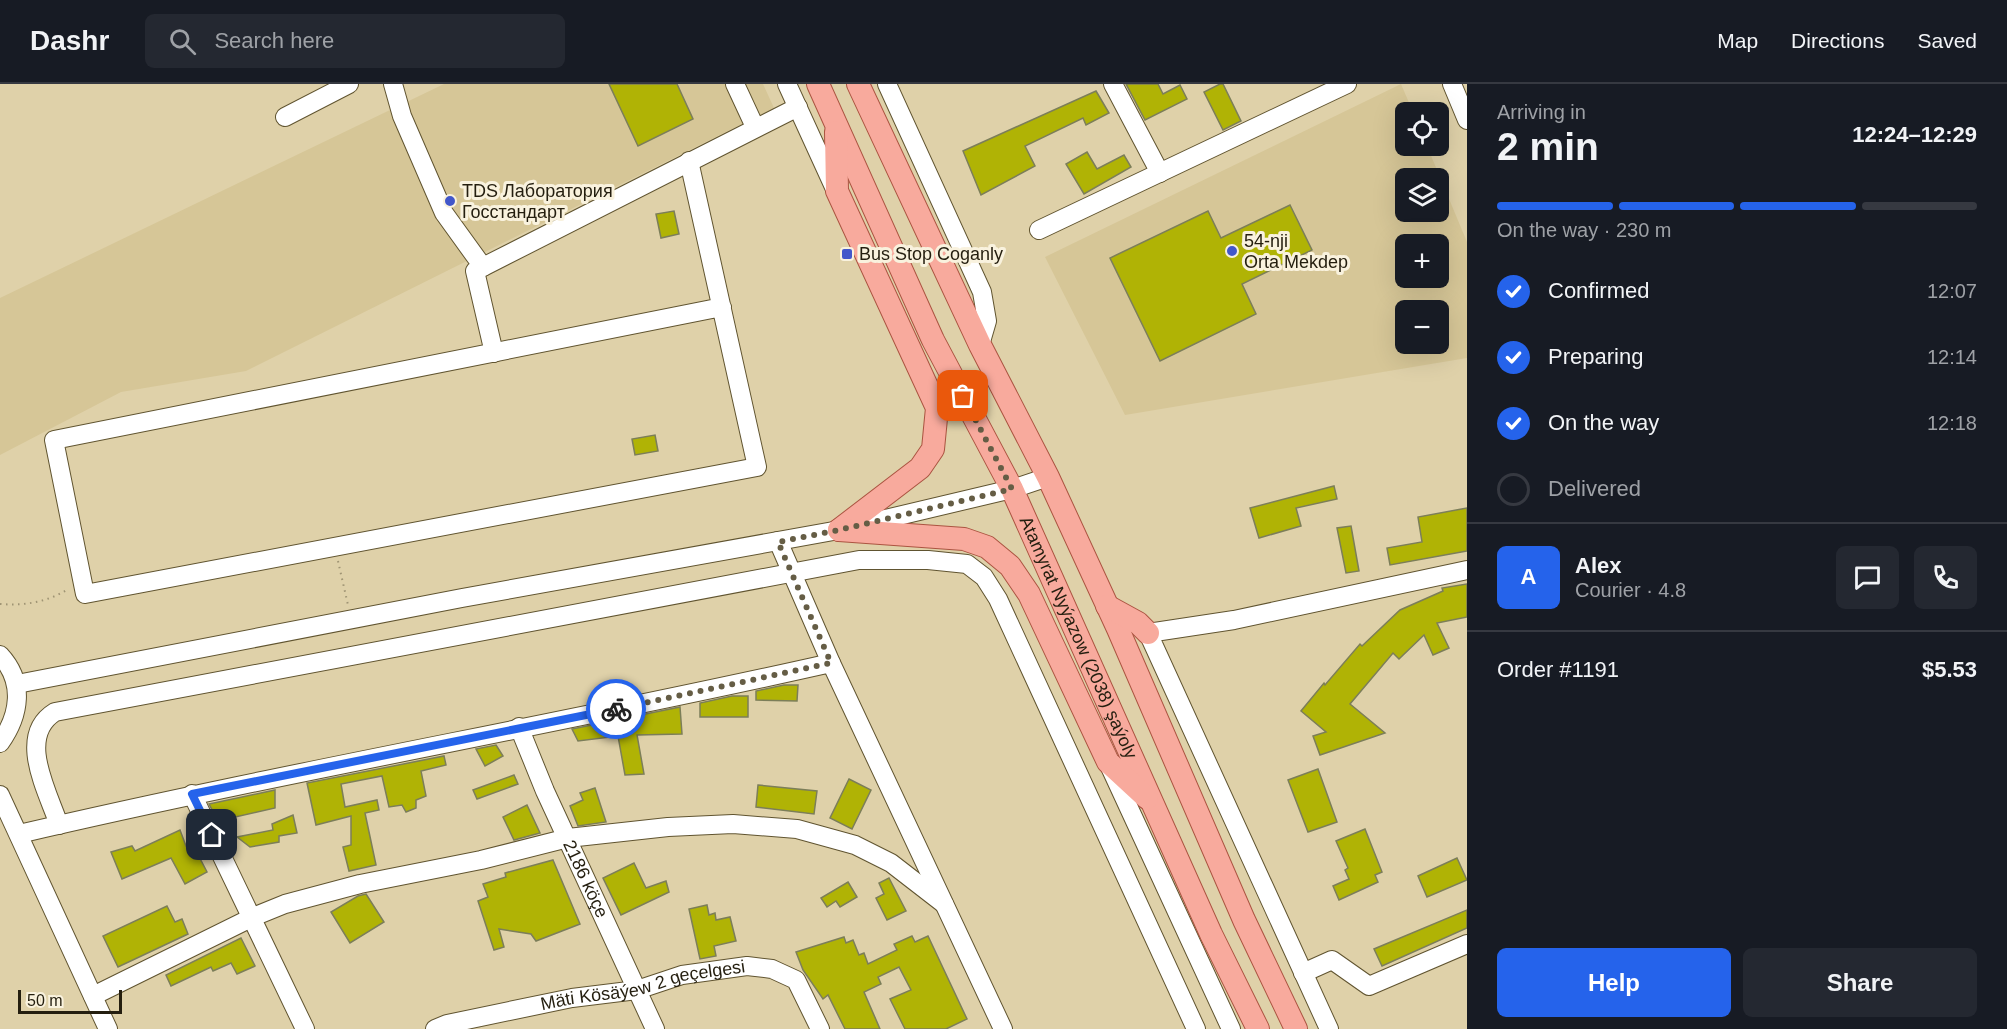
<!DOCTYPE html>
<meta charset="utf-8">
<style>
:root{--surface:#171b24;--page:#242831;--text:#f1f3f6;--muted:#9ea1a6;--line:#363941;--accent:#2563eb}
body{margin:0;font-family:Arial,sans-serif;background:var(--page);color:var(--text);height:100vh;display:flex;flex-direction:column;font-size:22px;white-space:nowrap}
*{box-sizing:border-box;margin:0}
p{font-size:20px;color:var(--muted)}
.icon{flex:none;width:33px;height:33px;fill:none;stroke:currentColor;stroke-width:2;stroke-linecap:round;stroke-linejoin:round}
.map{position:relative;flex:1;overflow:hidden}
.drawer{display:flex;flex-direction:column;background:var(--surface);width:540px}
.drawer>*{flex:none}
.controls{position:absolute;left:1395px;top:18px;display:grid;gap:12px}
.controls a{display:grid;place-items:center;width:54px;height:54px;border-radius:9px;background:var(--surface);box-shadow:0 6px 24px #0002;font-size:30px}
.scale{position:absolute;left:18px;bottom:15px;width:104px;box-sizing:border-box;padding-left:6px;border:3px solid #241e0f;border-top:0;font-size:16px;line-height:21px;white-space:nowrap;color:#241e0f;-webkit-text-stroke:4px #f9f2de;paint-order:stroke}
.pin{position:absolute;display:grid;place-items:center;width:51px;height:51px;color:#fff;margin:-26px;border-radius:12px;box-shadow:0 3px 9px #0006}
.courier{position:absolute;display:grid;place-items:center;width:60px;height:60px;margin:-30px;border:4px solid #2563eb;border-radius:50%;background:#fff;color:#222;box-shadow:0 2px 8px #0007}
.summary em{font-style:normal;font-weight:700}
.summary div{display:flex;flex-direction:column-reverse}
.summary{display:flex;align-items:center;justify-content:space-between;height:102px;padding:0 30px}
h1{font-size:39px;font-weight:700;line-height:45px}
.bar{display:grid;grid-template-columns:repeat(4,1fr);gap:9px 6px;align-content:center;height:72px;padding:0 30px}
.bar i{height:8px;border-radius:4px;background:var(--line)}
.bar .active{background:var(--accent)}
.bar p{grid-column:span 4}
.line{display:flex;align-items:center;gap:15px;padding:0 30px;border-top:2px solid var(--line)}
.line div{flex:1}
.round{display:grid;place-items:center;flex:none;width:63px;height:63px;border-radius:9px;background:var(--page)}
ol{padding:0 30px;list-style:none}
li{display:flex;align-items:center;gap:18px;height:66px}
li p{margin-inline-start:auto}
li .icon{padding:6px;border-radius:50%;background:var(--accent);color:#fff;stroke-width:4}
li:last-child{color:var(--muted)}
li i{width:33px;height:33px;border:3px solid var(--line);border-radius:50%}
.cta{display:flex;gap:12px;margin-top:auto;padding:12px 30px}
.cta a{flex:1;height:69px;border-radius:9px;background:var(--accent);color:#fff;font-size:24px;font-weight:700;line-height:69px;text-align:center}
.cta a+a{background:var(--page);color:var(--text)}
header{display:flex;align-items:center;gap:36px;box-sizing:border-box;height:84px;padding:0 30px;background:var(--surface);border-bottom:2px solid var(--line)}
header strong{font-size:28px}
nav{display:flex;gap:33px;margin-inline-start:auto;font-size:21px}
.search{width:420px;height:54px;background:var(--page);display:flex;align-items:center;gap:15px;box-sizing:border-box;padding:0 21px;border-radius:9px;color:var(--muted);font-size:22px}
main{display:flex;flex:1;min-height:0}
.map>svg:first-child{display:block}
.built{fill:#d6c697;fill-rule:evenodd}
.building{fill:#b0b305;stroke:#7c7e59;stroke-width:1.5}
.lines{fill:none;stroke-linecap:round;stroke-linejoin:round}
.minor-casing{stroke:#605430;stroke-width:20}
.major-casing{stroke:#ab5441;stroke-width:24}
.path{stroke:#9f9474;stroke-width:2;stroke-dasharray:1.5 4.5;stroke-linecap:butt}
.minor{stroke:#fff;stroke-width:18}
.major{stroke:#f8aa9d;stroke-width:22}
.done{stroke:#655d45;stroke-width:6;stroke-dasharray:0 10.8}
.route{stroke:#2563eb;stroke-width:8}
.poi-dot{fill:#4257ca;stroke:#f9f2de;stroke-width:2}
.labels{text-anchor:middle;stroke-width:6;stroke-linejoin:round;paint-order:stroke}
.poi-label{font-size:18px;fill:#241e0f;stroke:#f9f2de;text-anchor:start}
.street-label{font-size:18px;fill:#241e0f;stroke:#f9f2de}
</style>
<header>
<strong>Dashr</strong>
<div class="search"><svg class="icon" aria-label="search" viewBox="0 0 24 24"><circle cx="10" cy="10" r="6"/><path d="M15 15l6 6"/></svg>Search here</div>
<nav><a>Map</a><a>Directions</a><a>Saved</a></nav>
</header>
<main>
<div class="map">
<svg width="1467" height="945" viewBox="0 0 1467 945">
<rect width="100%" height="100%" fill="#dfd1a9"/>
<g class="built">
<path d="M 444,0 L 763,0 L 774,24 L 246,287 L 121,308 L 0,371 L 0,214 Z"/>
<path d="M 1401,0 L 1413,28 L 1406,28 L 1406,62 L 1427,62 L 1467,158 L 1467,274 L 1125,331 L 1045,173 ZM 1406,94 L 1438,94 L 1438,128 L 1406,128 ZM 1406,160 L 1438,160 L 1438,194 L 1406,194 ZM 1406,226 L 1438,226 L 1438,260 L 1406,260 Z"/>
</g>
<g class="building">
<path d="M 609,0 L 677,0 L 693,35 L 638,62 Z"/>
<path d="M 1126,0 L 1158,0 L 1163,10 L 1180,1 L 1187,15 L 1145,36 Z"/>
<path d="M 1220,0 L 1223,0 L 1241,37 L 1223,46 L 1204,8 Z"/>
<path d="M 1096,7 L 1109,29 L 1086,41 L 1083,34 L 1025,62 L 1035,82 L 981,111 L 963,67 Z"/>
<path d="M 1087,68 L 1097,85 L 1124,71 L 1131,83 L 1084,110 L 1066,80 Z"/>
<path d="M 1290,121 L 1312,166 L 1242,200 L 1256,230 L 1160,277 L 1110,174 L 1208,127 L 1221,154 Z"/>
<path d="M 674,127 L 679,150 L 661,154 L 656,130 Z"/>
<path d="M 655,351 L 658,367 L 635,371 L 632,355 Z"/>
<path d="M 1334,402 L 1337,415 L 1296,424 L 1301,442 L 1259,454 L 1250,424 Z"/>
<path d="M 1467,424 L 1467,467 L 1390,481 L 1387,464 L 1422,458 L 1418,433 Z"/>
<path d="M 1351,442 L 1359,487 L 1346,489 L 1337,444 Z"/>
<path d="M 1467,500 L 1467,533 L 1437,539 L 1449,564 L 1433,571 L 1424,551 L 1399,575 L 1393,569 L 1350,620 L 1385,649 L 1320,671 L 1313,652 L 1326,648 L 1301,627 L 1324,599 L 1325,601 L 1360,560 L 1362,562 L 1400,526 L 1443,507 L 1442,504 Z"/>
<path d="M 784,601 L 798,601 L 797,617 L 756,616 L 756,607 Z"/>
<path d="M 732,612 L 748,612 L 748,633 L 700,633 L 700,619 Z"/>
<path d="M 680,623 L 682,650 L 637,651 L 644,690 L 625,691 L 618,652 L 578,657 L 572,645 Z"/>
<path d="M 496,661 L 503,672 L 485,682 L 476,665 Z"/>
<path d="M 444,672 L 446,681 L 421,687 L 426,712 L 416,716 L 416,724 L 406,728 L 402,721 L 389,723 L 382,692 L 341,700 L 345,723 L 377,716 L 379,726 L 365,729 L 376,781 L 349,787 L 343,763 L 351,761 L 351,732 L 316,741 L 307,699 Z"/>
<path d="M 1318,685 L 1337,738 L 1308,748 L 1288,696 Z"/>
<path d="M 514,691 L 518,700 L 477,715 L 473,706 Z"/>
<path d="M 849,695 L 871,706 L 852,745 L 830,734 Z"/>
<path d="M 758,701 L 817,707 L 814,730 L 756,723 Z"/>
<path d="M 595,704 L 606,738 L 578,742 L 570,722 L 583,716 L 580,709 Z"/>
<path d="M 275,706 L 275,724 L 218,737 L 209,720 Z"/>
<path d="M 527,721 L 540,749 L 514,756 L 503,733 Z"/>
<path d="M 293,731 L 297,749 L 279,752 L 279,758 L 250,763 L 237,753 L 273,746 L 272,740 Z"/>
<path d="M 1365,745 L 1382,788 L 1375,791 L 1378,798 L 1339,816 L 1333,802 L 1349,795 L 1345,786 L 1348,784 L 1336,757 Z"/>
<path d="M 180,746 L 186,762 L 191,767 L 195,765 L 207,788 L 185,800 L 171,774 L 122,795 L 111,768 L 132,762 L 135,767 Z"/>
<path d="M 1457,774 L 1467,796 L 1427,813 L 1418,792 Z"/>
<path d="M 553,776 L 580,840 L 536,857 L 531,850 L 499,845 L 504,863 L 494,866 L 478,817 L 488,813 L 483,800 L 506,793 L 505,789 Z"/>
<path d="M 634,779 L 646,804 L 666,797 L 669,808 L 621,831 L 603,794 Z"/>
<path d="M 889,794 L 906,827 L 887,836 L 876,814 L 884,810 L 879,799 Z"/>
<path d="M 848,798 L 857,813 L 840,823 L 836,817 L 827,823 L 821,814 Z"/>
<path d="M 366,810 L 384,838 L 350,859 L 331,828 L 358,812 Z"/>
<path d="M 707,821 L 709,831 L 715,829 L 716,836 L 730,833 L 736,857 L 714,862 L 716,872 L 700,875 L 689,825 Z"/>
<path d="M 167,822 L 175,838 L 182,835 L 188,850 L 118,883 L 103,852 Z"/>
<path d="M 1467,826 L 1467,844 L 1382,882 L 1374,865 Z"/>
<path d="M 912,852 L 915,858 L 928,852 L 967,935 L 946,945 L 905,945 L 890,915 L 911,906 L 899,883 L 878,893 L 881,900 L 864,908 L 880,945 L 845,945 L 828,911 L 823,915 L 803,886 L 796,868 L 844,853 L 846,859 L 853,856 L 859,871 L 864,869 L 868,880 L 897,866 L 894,860 Z"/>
<path d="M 241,854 L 255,882 L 237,890 L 231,879 L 213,887 L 211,883 L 171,902 L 166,891 Z"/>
</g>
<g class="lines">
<defs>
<g id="minor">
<path d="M 393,0 L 402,32 L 444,129 L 483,183"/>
<path d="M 735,0 L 755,43"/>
<path d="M 787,0 L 835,105"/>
<path d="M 887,0 L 982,208 L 987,237 L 980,261"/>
<path d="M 1113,0 L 1160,89"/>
<path d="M 1452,0 L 1467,36"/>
<path d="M 285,33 L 349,0"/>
<path d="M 689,77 L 757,383 L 85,510 L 54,356 L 722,223"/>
<path d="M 1039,146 L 1347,0"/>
<path d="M 494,269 L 475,187 L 798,23"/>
<path d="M 778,457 L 831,579"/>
<path d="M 0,571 C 25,598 20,631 0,659"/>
<path d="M 17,600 L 462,514 L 839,446 L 1012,405 L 1048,393"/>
<path id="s1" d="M 519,643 L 545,707 L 655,945"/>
<path d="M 1110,683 L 1231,945"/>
<path d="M 192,710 L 305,945"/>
<path d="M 0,711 L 108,945"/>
<path d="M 59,741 C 48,708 16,652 55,628 L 859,476 L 928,476 L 967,480 L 984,493 L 998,515 L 1196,945"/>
<path d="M 19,750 C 289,687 561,640 831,579 L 1003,945"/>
<path d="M 1303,889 L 1332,876 L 1369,902 L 1467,860"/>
<path d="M 93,912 L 253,833 L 285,820 L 360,800 L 481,776 L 568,754 L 668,743 L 733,740 L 797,745 L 855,761 L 891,779 L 944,820"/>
<path id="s2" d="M 435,945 L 447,940 L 572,914 L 637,906 L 682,891 L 747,882 L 772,885 L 796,896 L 820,945"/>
<path d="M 1329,945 L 1148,549 L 1234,536 L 1467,486"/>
</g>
<g id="major">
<path id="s3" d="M 818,0 L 933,256 L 1012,405 L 1211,850 L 1258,945"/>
<path d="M 858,0 L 980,261 L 1048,393 L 1118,545 L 1244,836 L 1296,945"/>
<path d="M 836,48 L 837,107 L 937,324 L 933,365 L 920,384 L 839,446"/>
<path d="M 839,446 L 964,455 L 987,463 L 1010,482 L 1029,510 L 1108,678 L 1147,714"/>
<path d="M 1107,522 L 1138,539 L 1148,549"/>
</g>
</defs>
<use href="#minor" class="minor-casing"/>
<use href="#major" class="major-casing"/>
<g class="path">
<path d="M 338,477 L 348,521"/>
<path d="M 0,520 C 24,522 48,518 68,505"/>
</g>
<use href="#minor" class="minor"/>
<use href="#major" class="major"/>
</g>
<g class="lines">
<path class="done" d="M 616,625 L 831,579 L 778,458 L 839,446 L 1012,405 L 963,312"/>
<path class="route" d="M 212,751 L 192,710 L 616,625"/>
</g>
<g class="poi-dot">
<circle cx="450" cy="117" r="6"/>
<circle cx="1232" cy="167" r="6"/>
<rect x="841" y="164" width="12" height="12" rx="3"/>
</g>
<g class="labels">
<g class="poi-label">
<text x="462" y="113">TDS Лаборатория<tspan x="462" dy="21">Госстандарт</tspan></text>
<text x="1244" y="163">54-nji<tspan x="1244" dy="21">Orta Mekdep</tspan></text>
<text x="859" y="176">Bus Stop Coganly</text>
</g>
<g class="street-label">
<text dy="6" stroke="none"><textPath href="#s3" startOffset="612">Atamyrat Nyýazow (2038) şaýoly</textPath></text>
<text dy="6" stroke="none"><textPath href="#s1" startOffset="166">2186 köçe</textPath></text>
<text dy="6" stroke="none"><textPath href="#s2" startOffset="213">Mäti Kösäýew 2 geçelgesi</textPath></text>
</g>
</g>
</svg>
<div class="controls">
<a><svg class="icon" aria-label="locate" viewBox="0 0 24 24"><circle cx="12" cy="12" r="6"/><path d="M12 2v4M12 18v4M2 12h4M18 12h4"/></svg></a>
<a><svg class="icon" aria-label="layers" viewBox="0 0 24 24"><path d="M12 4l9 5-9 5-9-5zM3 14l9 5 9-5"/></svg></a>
<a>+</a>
<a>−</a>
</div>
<div class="scale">50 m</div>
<div class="pin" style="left:963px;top:312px;background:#ea580c"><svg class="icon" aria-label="bag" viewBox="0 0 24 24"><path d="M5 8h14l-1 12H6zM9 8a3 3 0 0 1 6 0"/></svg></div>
<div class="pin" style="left:212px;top:751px;background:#1f2937"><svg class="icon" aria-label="home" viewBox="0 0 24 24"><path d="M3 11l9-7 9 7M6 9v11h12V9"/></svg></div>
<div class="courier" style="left:616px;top:625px"><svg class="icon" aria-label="bike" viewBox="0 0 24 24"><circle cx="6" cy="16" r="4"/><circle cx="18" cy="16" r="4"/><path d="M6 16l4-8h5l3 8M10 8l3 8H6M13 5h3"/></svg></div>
</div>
<section class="drawer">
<div class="summary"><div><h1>2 min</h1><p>Arriving in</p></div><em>12:24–12:29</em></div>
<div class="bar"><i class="active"></i><i class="active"></i><i class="active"></i><i></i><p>On the way · 230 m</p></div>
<ol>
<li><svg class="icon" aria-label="check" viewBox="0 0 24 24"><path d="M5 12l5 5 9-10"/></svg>Confirmed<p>12:07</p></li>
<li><svg class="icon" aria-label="check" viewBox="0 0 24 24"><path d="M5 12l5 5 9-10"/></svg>Preparing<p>12:14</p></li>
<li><svg class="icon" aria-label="check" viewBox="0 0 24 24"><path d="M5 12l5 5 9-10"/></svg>On the way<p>12:18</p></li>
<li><i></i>Delivered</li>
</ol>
<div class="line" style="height:108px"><b class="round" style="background:var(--accent);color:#fff">A</b><div><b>Alex</b><p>Courier · 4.8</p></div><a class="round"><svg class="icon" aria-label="chat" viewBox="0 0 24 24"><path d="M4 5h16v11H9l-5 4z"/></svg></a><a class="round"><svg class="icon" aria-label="phone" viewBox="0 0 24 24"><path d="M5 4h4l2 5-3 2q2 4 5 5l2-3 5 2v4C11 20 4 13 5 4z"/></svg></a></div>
<div class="line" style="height:78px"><div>Order #1191</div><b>$5.53</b></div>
<div class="cta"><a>Help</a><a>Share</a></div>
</section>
</main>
